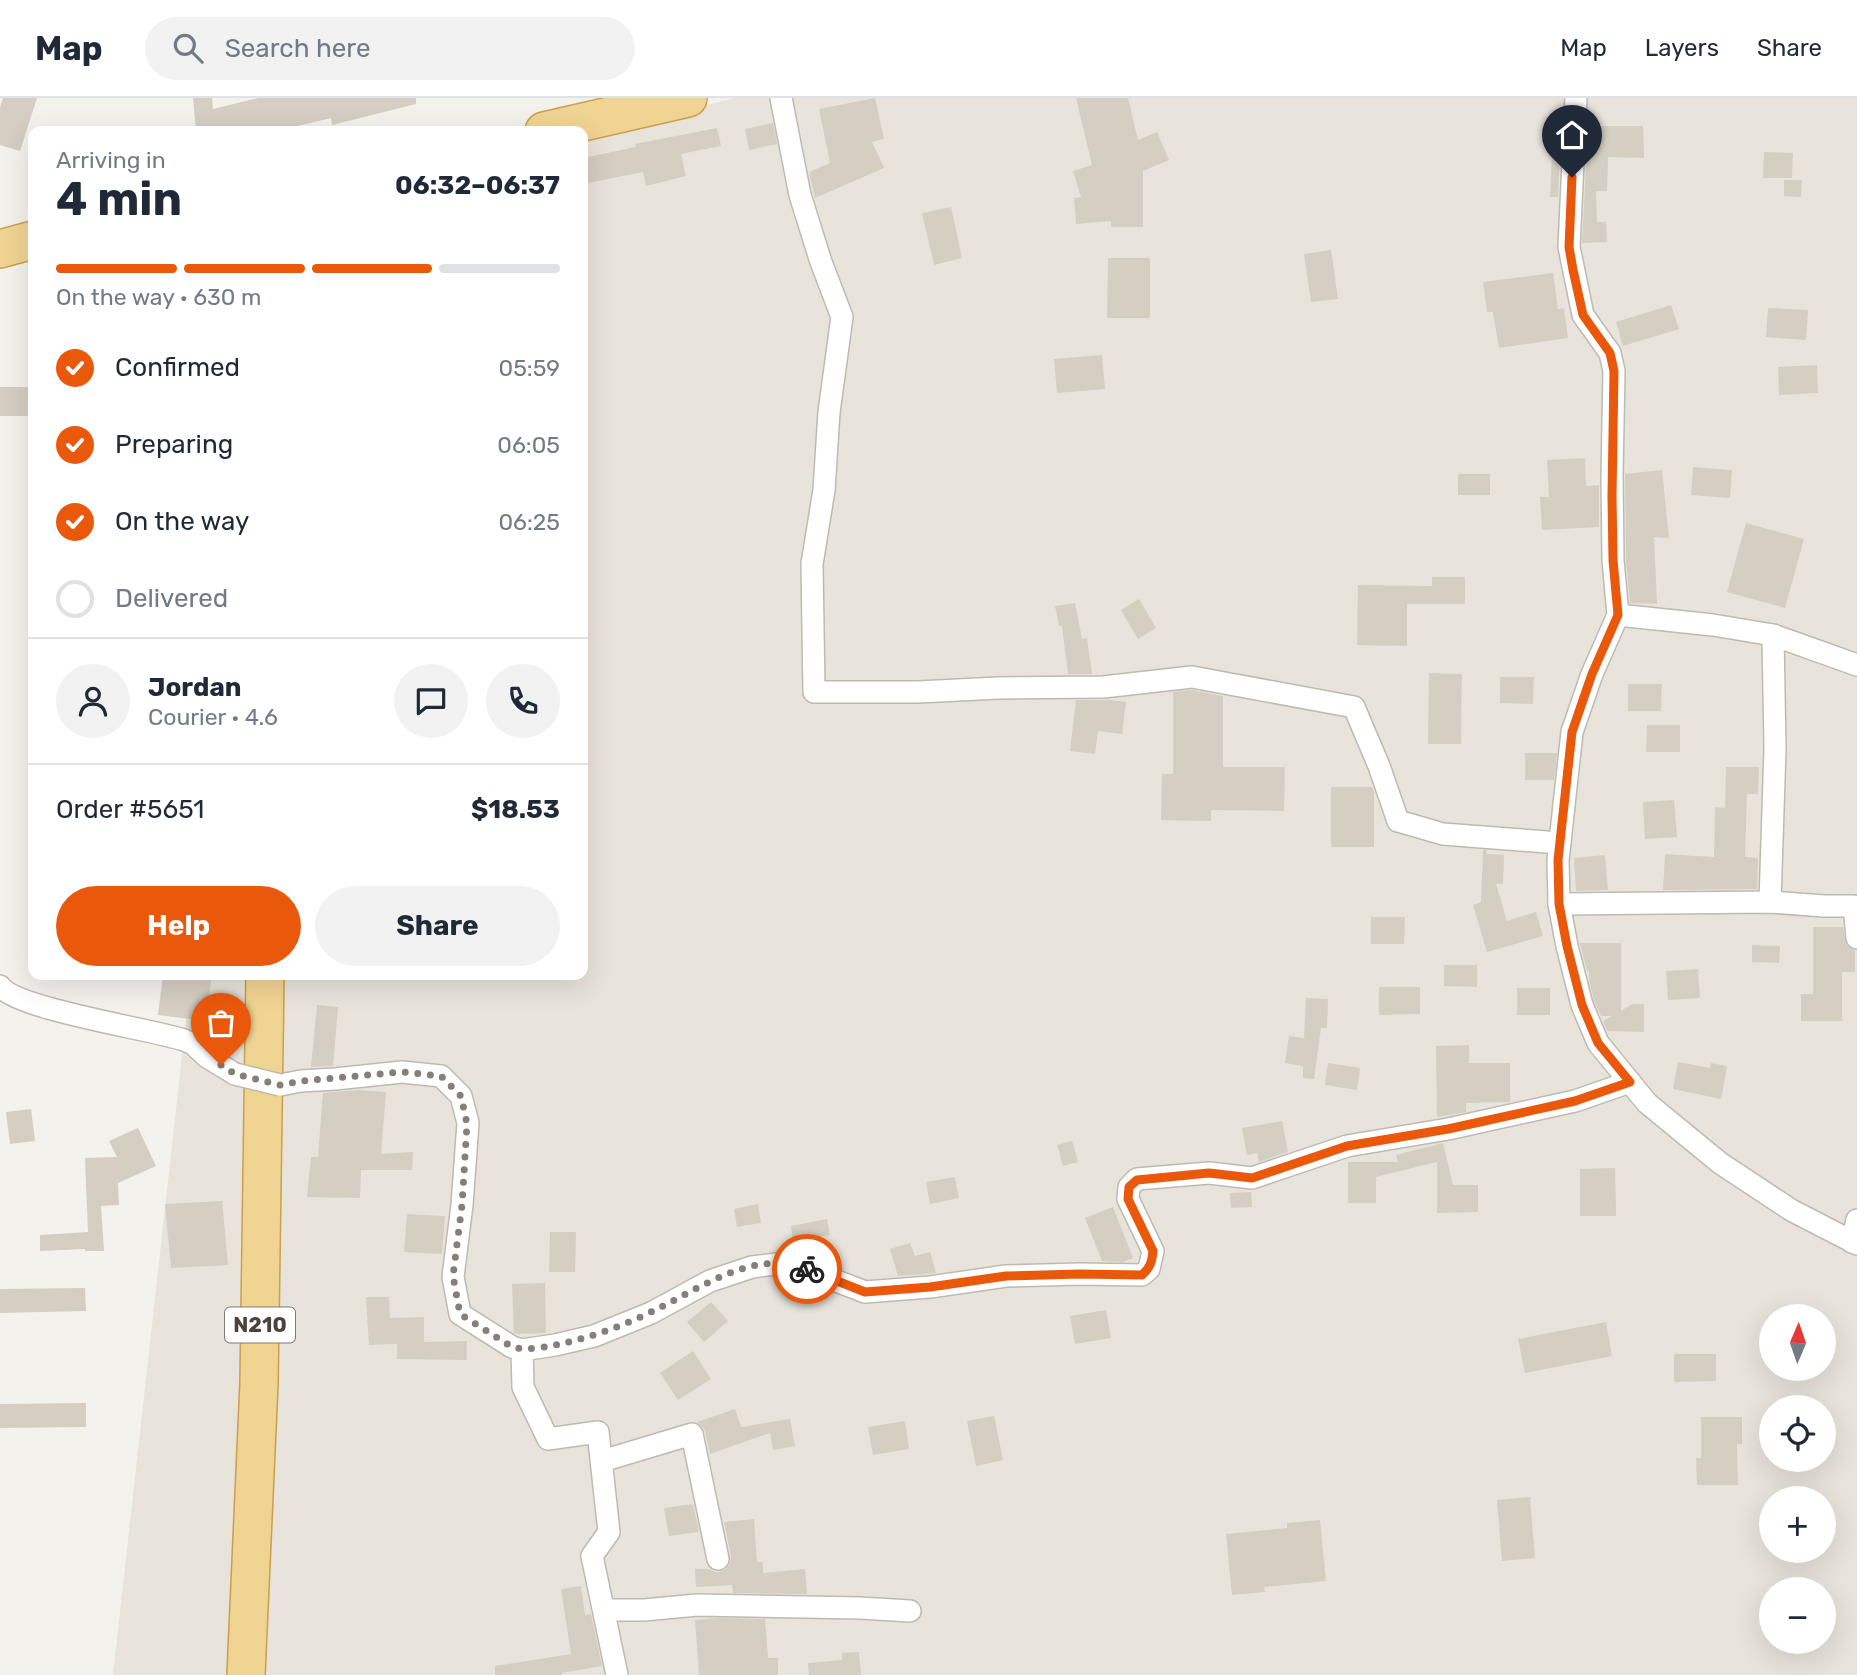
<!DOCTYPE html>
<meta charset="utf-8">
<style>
:root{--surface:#fff;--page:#f2f2f3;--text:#1f2937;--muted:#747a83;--line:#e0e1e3;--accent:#ea580c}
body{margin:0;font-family:Rubik,sans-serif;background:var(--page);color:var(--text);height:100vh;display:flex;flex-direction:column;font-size:26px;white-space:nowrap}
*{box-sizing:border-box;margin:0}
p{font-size:23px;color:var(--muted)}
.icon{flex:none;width:38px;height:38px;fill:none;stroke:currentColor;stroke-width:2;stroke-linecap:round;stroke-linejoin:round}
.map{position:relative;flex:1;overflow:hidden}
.side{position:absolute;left:28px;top:28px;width:560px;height:854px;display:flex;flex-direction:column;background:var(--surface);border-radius:14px;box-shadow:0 7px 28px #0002}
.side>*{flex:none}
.needle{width:46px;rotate:2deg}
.controls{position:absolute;left:1759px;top:1206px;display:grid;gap:14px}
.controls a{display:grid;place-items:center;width:77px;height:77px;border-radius:50%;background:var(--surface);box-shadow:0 7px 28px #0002;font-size:35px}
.pin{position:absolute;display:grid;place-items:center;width:60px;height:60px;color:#fff;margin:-72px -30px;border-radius:50% 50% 50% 0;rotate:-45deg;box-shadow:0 0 7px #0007}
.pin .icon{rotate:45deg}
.courier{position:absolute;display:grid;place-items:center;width:70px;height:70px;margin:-35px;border:5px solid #ea580c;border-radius:50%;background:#fff;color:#222;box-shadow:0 2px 9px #0007}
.headline em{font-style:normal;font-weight:700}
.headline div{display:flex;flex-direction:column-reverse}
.headline{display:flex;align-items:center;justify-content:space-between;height:119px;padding:0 28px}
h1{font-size:46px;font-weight:700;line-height:52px}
.bar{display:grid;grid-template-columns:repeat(4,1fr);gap:10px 7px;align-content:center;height:84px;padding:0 28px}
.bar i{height:9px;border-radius:5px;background:var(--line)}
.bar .active{background:var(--accent)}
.bar p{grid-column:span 4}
.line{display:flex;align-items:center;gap:18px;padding:0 28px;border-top:2px solid var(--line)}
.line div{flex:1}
.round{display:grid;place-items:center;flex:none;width:74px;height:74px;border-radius:37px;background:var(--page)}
ol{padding:0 28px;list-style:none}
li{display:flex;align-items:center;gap:21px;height:77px}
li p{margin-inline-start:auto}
li .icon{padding:7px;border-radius:50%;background:var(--accent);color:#fff;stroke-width:4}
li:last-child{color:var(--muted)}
li i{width:38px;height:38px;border:4px solid var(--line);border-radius:50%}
.primary-button{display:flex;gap:14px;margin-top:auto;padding:14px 28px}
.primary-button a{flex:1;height:80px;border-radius:42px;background:var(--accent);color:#fff;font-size:28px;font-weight:700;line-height:80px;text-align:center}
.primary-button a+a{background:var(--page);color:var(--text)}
header{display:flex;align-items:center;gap:42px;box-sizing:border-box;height:98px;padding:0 35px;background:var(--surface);border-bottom:2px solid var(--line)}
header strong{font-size:33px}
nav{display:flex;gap:38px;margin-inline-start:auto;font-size:24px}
.search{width:490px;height:63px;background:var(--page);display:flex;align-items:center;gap:18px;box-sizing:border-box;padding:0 24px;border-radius:38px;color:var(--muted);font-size:26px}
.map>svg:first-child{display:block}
.residential{fill:#e8e4db;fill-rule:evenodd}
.building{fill:#d5cec3}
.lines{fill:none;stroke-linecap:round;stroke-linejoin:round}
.minor-casing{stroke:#bfbab0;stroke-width:24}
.trunk-casing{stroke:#cc9e4f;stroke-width:40}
.minor{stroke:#fff;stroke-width:21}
.trunk{stroke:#f0d492;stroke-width:37}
.minor-bridge-casing{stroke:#bfbab0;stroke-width:24;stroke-linecap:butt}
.minor-bridge{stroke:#fff;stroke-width:21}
.done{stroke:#848079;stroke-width:7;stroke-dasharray:0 12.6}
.route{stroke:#ea580c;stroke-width:9}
.labels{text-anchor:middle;stroke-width:7;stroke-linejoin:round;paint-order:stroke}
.shield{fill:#fff;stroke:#7f7b76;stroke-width:2}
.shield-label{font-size:21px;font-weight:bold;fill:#48433b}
</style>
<header>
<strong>Map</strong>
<div class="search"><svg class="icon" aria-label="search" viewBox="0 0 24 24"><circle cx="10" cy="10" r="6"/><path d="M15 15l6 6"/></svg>Search here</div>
<nav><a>Map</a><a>Layers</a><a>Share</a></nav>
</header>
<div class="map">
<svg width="1857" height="1577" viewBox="0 0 1857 1577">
<rect width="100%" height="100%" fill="#f4f2ed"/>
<path class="residential" d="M 734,0 L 1857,0 L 1857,1577 L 113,1577 L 191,877 L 583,877 L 583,40 ZM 1771,1218 L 1824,1218 L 1824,1270 L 1771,1270 ZM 1771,1309 L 1824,1309 L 1824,1362 L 1771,1362 ZM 1771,1400 L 1824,1400 L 1824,1452 L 1771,1452 ZM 1771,1491 L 1824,1491 L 1824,1544 L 1771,1544 Z"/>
<g class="building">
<path d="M 3,0 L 37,0 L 20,53 L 0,47 L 0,9 Z"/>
<path d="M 193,0 L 212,0 L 213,11 L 258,0 L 416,0 L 416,6 L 332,27 L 331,20 L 277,33 L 196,33 Z"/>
<path d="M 875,0 L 884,41 L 872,44 L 884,70 L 815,100 L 809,74 L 830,65 L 819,11 Z"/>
<path d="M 1076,0 L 1128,0 L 1138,42 L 1157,34 L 1169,62 L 1143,73 L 1143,129 L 1111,129 L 1111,123 L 1076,126 L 1074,100 L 1081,99 L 1073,73 L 1092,67 Z"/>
<path d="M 1554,13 L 1562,14 L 1558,99 L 1550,99 Z"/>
<path d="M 773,25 L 777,46 L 749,52 L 745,31 Z"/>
<path d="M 1588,28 L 1643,28 L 1644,60 L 1608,59 L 1607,93 L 1596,93 L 1597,124 L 1606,124 L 1607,144 L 1582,145 Z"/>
<path d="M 717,30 L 721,48 L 681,56 L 686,78 L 646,88 L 643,74 L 583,86 L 583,60 L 636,49 L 635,46 Z"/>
<path d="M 1764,54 L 1793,55 L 1792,80 L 1763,80 Z"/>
<path d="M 1784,82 L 1802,82 L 1801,99 L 1784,98 Z"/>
<path d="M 951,109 L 962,160 L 934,167 L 922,115 Z"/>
<path d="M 1331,152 L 1338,201 L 1311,204 L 1304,156 Z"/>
<path d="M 1108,160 L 1150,160 L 1150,220 L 1107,220 Z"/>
<path d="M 1553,175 L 1558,211 L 1564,210 L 1568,240 L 1499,250 L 1493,214 L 1487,214 L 1483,184 Z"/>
<path d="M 1671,207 L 1679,231 L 1623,248 L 1616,224 Z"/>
<path d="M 1768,210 L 1808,212 L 1806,242 L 1766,239 Z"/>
<path d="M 1102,257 L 1105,291 L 1057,295 L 1054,261 Z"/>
<path d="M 1817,267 L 1818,295 L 1779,297 L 1778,269 Z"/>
<rect x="0" y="289" width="33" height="29"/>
<path d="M 1585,360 L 1586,388 L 1599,387 L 1599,429 L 1542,432 L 1540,399 L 1549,399 L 1547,362 Z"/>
<path d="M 1693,369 L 1732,372 L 1730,400 L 1691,397 Z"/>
<path d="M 1662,372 L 1669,440 L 1654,439 L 1657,506 L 1630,505 L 1626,461 L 1625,376 Z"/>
<rect x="1458" y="376" width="32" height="21"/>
<path d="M 1746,425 L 1804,441 L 1785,510 L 1727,494 Z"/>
<path d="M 1432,479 L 1465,479 L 1465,506 L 1407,506 L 1407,548 L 1357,547 L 1358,487 L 1432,488 Z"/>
<path d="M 1139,501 L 1156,530 L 1138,541 L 1121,512 Z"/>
<path d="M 1075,505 L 1082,541 L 1087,540 L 1092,576 L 1068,576 L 1062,528 L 1059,528 L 1055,508 Z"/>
<path d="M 1429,575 L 1462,576 L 1461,646 L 1428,646 Z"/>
<path d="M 1500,579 L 1534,579 L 1533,606 L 1500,605 Z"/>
<path d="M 1628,586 L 1662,586 L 1661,613 L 1628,613 Z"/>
<path d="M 1192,592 L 1223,598 L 1223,669 L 1285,669 L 1284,713 L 1211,712 L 1211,723 L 1161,722 L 1162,676 L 1173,676 L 1173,594 Z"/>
<path d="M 1076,602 L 1109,602 L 1126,604 L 1122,636 L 1098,633 L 1095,656 L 1070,653 Z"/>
<path d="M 1647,627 L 1680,627 L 1680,654 L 1646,654 Z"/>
<path d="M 1525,655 L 1557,655 L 1554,682 L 1525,682 Z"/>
<path d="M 1726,669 L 1759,669 L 1758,696 L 1747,696 L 1745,759 L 1758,760 L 1757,791 L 1663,792 L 1665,756 L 1714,759 L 1715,709 L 1725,710 Z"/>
<path d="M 1331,689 L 1372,689 L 1374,694 L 1374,749 L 1331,749 Z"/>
<path d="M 1674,702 L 1677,739 L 1645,741 L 1643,704 Z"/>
<path d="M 1483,752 L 1486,752 L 1487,756 L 1504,757 L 1503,786 L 1496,786 L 1507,823 L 1536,814 L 1543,838 L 1487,854 L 1473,807 L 1481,804 Z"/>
<path d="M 1605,757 L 1608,792 L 1576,793 L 1574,760 Z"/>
<path d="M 1371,819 L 1405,819 L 1404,846 L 1371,846 Z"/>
<path d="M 1813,829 L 1843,829 L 1846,847 L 1855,853 L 1855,874 L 1842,874 L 1842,923 L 1801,923 L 1801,896 L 1813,896 Z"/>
<path d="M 1580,845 L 1621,845 L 1621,913 L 1632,906 L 1644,906 L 1644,934 L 1607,933 L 1603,923 L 1612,918 L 1601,918 L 1594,903 L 1589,882 L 1589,873 L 1587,873 Z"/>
<path d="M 1752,847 L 1780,848 L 1779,865 L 1752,864 Z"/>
<path d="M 1444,867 L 1477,867 L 1477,889 L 1444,888 Z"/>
<path d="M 1698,871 L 1700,900 L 1668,902 L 1666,873 Z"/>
<path d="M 163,877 L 212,877 L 206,923 L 158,917 Z"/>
<path d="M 1379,889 L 1420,889 L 1420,916 L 1379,917 Z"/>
<rect x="1517" y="890" width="33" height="27"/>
<path d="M 1306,900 L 1328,901 L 1327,930 L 1321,930 L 1314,981 L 1303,980 L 1303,968 L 1285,965 L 1289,938 L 1304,940 Z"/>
<path d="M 317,907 L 338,909 L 333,968 L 311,969 Z"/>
<path d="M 1469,947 L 1469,965 L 1510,965 L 1510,1004 L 1466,1005 L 1466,1014 L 1437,1019 L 1436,948 Z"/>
<path d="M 1678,964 L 1710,970 L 1711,965 L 1727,968 L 1721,1001 L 1673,991 Z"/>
<path d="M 1328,965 L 1360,970 L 1357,992 L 1325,987 Z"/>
<path d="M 358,992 L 386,994 L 381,1056 L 413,1054 L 412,1072 L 361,1072 L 360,1100 L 307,1099 L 311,1059 L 318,1059 L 323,995 Z"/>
<path d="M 31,1011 L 35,1043 L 10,1046 L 6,1014 Z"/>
<path d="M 1282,1023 L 1288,1054 L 1259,1064 L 1257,1055 L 1247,1057 L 1242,1030 Z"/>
<path d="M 138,1030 L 156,1068 L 118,1085 L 119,1107 L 101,1108 L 104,1153 L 85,1153 L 85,1151 L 40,1153 L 40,1137 L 88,1134 L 85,1060 L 117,1059 L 109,1043 Z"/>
<path d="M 1072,1043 L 1078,1064 L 1063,1068 L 1057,1047 Z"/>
<path d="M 1443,1045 L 1453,1087 L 1478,1087 L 1478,1114 L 1437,1115 L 1437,1064 L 1376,1079 L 1376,1105 L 1348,1105 L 1348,1064 L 1398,1064 L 1396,1057 Z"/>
<path d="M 1615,1070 L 1616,1118 L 1580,1118 L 1580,1071 Z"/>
<path d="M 955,1079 L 959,1100 L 930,1106 L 926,1084 Z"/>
<path d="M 1251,1094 L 1252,1109 L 1231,1110 L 1230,1095 Z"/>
<path d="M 222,1103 L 228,1167 L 171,1170 L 165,1106 Z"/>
<path d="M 758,1106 L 761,1125 L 737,1129 L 734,1111 Z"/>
<path d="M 1113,1109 L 1133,1160 L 1123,1164 L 1102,1163 L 1085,1120 Z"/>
<path d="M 407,1116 L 445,1118 L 442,1156 L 404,1154 Z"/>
<path d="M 827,1121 L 830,1137 L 793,1143 L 791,1128 Z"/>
<path d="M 550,1134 L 576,1134 L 575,1174 L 549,1174 Z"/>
<path d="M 910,1145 L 915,1158 L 930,1154 L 936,1175 L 898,1178 L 890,1151 Z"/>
<path d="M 545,1185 L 546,1235 L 517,1236 L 514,1235 L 512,1186 Z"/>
<path d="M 85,1190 L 86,1213 L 0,1215 L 0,1191 Z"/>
<path d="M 366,1199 L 389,1199 L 390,1220 L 424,1219 L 424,1244 L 467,1243 L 467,1262 L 397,1261 L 397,1246 L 369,1247 Z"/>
<path d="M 711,1204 L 728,1223 L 704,1244 L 687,1224 Z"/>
<path d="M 1106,1212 L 1111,1240 L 1075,1246 L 1070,1218 Z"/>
<path d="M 1606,1224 L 1612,1258 L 1525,1275 L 1518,1241 Z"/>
<path d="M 693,1253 L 711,1281 L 678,1302 L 660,1275 Z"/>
<path d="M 1674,1256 L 1716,1256 L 1716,1283 L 1674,1284 Z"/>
<path d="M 86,1305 L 86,1329 L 0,1330 L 0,1306 Z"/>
<path d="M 735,1311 L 741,1329 L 790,1321 L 795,1348 L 773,1352 L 770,1335 L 710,1356 L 705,1333 L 702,1328 L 697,1324 Z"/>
<path d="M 994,1318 L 1003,1362 L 976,1368 L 967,1323 Z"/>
<path d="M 1701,1319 L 1742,1319 L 1742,1346 L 1737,1346 L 1738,1387 L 1697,1387 L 1696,1360 L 1701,1360 Z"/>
<path d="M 905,1323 L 909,1351 L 873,1357 L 868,1329 Z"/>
<path d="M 1530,1399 L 1535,1460 L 1502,1463 L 1497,1402 Z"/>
<path d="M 693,1406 L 699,1434 L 669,1438 L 664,1410 Z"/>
<path d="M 754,1421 L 757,1464 L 763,1464 L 763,1475 L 805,1471 L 807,1496 L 733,1495 L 732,1487 L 696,1489 L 695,1471 L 709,1471 L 715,1474 L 720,1474 L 726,1471 L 730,1466 L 731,1458 L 724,1424 Z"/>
<path d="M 1320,1422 L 1326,1483 L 1264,1489 L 1265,1494 L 1232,1497 L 1226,1436 L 1287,1430 L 1287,1425 Z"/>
<path d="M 581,1488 L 585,1517 L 591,1516 L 602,1568 L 562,1575 L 562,1577 L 495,1577 L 495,1568 L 571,1556 L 561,1491 Z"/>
<path d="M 717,1520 L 765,1521 L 768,1560 L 778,1560 L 778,1577 L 699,1577 L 695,1522 Z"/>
<path d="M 859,1554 L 861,1577 L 809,1577 L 808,1565 L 842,1562 L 842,1555 Z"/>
</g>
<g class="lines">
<defs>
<g id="minor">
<path d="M 781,0 L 800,97 L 821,164 L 842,219 L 829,314 L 824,392 L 812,466 L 814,594 L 918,594 L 998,590 L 1103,589 L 1192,579 L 1354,609 L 1379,668 L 1398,723 L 1443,736 L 1560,745"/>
<path d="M 1576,0 L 1569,149 L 1583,217 L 1610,255 L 1614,273 L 1612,377 L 1613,462 L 1618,517 L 1592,576 L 1572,634 L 1558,762 L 1559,806 L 1567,848 L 1582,907 L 1598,945 L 1647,1005 L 1720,1065 L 1791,1112 L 1857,1146"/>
<path d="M 1618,517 L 1713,527 L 1773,537 L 1857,567"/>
<path d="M 1770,804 L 1775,651 L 1773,537"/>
<path d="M 1559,806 L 1770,804 L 1824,808 L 1854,808 L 1857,840"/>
<path d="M 0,888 C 16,911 150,931 184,942 L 193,946 L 207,959 L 235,976"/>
<path d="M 280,987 L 301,983 L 335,981 L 402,974 L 441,978 L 461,998 L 468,1025 L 462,1107 L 453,1179 L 460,1216 L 512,1249 L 522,1252 L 523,1289 L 548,1341 L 598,1334 L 609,1434 L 592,1458 L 617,1577"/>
<path d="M 1852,1144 L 1857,1122"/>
<path d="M 522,1252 L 555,1247 L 594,1238 L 651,1215 L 710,1183 L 752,1169 L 784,1165 L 798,1168 L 865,1194 L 930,1189 L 1006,1178 L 1080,1176 L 1142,1177 L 1149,1171 L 1153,1153 L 1128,1101 L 1129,1089 L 1137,1081 L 1209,1075 L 1252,1080 L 1347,1048 L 1448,1031 L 1575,1003 L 1630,984"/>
<path d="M 602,1363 L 692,1336 L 718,1461"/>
<path d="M 604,1512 L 644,1512 L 697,1507 L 860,1510 L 910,1513"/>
</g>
<g id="trunk">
<path d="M 544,33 L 688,0"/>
<path d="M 0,151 L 33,142"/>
<path d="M 246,1577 L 259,1285 L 265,877"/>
</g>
</defs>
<use href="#minor" class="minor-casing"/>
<use href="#trunk" class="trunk-casing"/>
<use href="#minor" class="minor"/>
<use href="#trunk" class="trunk"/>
<defs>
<path id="minor-bridge" d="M 235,976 L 280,987"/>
</defs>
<use href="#minor-bridge" class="minor-bridge-casing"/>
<use href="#minor-bridge" class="minor-bridge"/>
</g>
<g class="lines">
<path class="done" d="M 221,967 L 235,976 L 280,987 L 301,983 L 402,974 L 441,978 L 461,998 L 467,1026 L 462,1107 L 453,1178 L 460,1216 L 512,1249 C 527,1253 545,1249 560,1246 C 592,1239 622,1228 651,1214 C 698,1192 753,1150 807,1171"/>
<path class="route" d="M 807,1171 L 865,1194 L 930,1189 L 1006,1178 L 1080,1176 L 1142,1177 C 1150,1170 1152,1164 1153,1153 L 1128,1101 L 1129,1089 L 1137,1082 L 1209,1075 L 1252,1080 L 1347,1048 L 1448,1031 L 1575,1003 L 1630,984 L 1598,945 L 1582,907 L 1567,848 L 1559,806 L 1558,762 L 1572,634 L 1592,576 L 1618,517 L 1613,462 L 1612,398 L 1614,273 L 1610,255 L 1583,217 L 1573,172 L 1569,149 L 1572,79"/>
</g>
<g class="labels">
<rect class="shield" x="225" y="1209.5" width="70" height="35" rx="5"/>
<g class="shield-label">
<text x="260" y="1234">N210</text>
</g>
</g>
</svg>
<div class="controls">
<a><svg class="needle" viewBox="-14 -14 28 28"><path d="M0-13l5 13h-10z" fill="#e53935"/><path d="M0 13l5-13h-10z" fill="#747a83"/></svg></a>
<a><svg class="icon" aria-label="locate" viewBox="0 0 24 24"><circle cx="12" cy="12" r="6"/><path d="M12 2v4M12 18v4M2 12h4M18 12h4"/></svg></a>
<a>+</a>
<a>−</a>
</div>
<div class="pin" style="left:221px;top:967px;background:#ea580c"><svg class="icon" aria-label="bag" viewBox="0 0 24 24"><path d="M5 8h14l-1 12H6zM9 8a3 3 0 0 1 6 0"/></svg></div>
<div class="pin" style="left:1572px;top:79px;background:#1f2937"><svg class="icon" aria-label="home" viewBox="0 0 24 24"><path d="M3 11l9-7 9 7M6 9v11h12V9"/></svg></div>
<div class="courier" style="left:807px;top:1171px"><svg class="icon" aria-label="bike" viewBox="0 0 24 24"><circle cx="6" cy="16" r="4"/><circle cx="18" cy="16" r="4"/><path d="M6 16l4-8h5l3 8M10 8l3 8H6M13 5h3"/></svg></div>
<section class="side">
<div class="headline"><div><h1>4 min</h1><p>Arriving in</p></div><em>06:32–06:37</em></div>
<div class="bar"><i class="active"></i><i class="active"></i><i class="active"></i><i></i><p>On the way · 630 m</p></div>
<ol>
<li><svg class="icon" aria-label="check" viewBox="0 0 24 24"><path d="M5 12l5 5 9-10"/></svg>Confirmed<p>05:59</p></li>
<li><svg class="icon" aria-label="check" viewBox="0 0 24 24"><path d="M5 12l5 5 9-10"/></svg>Preparing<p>06:05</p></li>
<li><svg class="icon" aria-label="check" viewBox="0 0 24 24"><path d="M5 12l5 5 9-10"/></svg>On the way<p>06:25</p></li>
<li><i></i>Delivered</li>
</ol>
<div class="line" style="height:126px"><a class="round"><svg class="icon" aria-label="person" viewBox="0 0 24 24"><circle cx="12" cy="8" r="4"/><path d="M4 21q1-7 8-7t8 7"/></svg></a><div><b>Jordan</b><p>Courier · 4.6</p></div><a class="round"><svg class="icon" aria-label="chat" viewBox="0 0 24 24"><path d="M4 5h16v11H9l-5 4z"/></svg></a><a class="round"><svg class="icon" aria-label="phone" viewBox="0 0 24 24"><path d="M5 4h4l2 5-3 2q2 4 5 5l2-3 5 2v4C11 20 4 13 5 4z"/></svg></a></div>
<div class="line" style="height:91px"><div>Order #5651</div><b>$18.53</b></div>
<div class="primary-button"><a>Help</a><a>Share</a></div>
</section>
</div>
